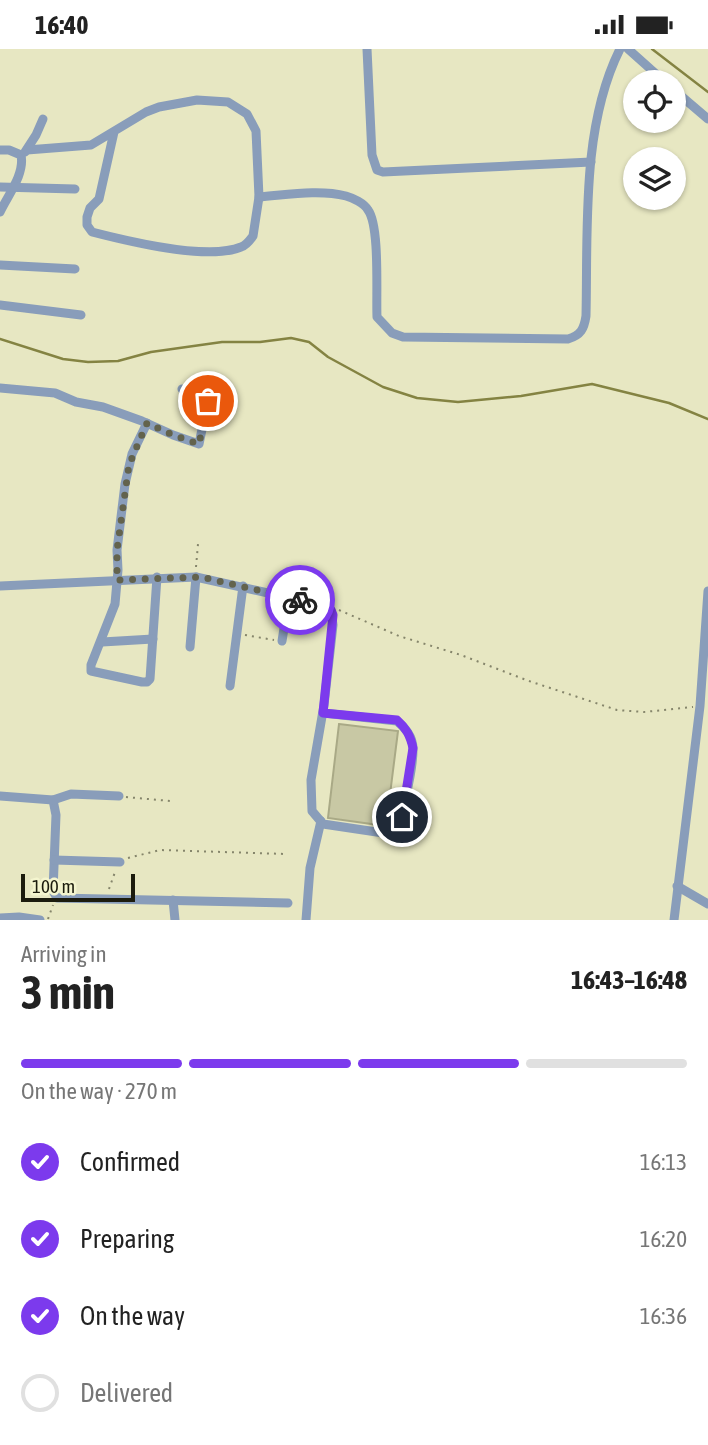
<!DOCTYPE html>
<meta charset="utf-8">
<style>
:root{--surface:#fff;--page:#f2f2f2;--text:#222;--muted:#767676;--line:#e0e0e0;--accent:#7c3aed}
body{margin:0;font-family:"Asap Condensed",sans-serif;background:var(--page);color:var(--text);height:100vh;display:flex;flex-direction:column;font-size:26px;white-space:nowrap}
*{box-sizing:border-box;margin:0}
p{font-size:23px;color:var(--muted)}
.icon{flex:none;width:38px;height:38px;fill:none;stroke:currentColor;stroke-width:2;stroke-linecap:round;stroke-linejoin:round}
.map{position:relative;height:871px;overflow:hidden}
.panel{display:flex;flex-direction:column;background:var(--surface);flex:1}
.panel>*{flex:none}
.buttons{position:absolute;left:623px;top:21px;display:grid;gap:14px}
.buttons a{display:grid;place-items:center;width:63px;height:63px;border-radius:50%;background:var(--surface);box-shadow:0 2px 5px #0004;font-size:35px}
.scale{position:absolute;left:21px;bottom:18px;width:114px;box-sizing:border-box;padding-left:7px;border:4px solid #1c1c0e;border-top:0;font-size:19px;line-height:24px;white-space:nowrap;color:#1c1c0e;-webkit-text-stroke:5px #f4f5cf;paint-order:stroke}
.pin{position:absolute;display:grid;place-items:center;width:60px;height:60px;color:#fff;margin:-30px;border:4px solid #fff;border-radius:50%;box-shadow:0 2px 7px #0007}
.courier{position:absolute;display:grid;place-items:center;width:70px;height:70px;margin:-35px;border:5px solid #7c3aed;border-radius:50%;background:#fff;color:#222;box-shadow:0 2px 9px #0007}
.overview em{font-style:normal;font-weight:700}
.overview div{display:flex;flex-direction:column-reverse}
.overview{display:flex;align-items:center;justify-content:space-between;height:119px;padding:0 21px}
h1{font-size:46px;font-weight:700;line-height:52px}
.bar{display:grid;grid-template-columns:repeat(4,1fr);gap:10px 7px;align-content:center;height:84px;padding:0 21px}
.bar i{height:9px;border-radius:5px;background:var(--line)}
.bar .current{background:var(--accent)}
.bar p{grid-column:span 4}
ol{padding:0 21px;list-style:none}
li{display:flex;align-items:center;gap:21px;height:77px}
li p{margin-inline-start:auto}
li .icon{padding:7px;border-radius:50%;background:var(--accent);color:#fff;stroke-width:4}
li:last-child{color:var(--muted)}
li i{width:38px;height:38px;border:4px solid var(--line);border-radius:50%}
.status{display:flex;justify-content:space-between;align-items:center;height:49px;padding:0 35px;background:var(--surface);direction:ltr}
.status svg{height:19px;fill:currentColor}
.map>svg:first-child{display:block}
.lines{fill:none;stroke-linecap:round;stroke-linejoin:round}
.stream{stroke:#848342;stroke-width:2.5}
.building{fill:#c8c8a4;stroke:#a9a986;stroke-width:2}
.path{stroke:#85856b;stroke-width:2;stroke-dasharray:2 5;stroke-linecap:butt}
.minor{stroke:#899dba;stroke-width:9}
.done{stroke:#63634d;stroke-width:7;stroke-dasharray:0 12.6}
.route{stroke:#7c3aed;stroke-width:9}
</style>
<div class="status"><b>16:40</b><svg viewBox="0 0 49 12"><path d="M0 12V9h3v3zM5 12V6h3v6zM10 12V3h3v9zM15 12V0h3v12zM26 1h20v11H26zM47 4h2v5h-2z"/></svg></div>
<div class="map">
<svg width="708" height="871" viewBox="0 0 708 871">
<rect width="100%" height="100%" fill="#e7e7c2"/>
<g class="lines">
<g class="stream">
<path d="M 652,0 L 708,43"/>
<path d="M 0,290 L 63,310 L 88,313 L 118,312 L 151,303 L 222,293 L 260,293 L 291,289 L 309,293 L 328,308 L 383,338 L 417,349 L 458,353 L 521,347 L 592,335 L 669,354 L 708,370"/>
</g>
</g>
<path class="building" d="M 339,675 L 398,682 L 386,777 L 328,769 Z"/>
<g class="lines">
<g class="path">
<path d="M 196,518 L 198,495"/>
<path d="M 339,561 L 399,587 L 461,606 L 529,632 L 617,661 L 644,663 L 693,658"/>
<path d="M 245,586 L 274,591"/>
<path d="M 126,748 L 170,752"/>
<path d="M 128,809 L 160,801 L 286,805"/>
<path d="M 109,840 L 115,823"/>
<path d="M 48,870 L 53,856"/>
</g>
<g class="minor">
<path d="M 367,0 L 372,106 L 377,121 L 383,123 L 591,113"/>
<path d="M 628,0 L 665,33"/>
<path d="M 674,41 L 708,70"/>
<path d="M 0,101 L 9,101 L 21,106 C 25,125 8,146 0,163"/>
<path d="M 27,101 L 91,96 L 146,63 L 159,58 L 197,51 L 228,53 L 247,65 L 256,82 L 259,148 L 253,187 C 250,191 247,196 241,198 C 207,212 127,192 92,183 L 87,176 L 87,168 L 90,159 L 99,150 L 114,83"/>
<path d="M 25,103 L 36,86 L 43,70"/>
<path d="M 0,138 L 75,140"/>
<path d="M 259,148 C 286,146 319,140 346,147 C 353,149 364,154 368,161 C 380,177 376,245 377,268 L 392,284 L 403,288 L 568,290 C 581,286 584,280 586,267 C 588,181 581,78 620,0"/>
<path d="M 0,216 L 75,220"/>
<path d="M 0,256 L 81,266"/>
<path d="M 0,339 L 55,344 L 76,353 L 103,358 L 142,372 L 173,386 L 199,395 L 208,351 L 182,340"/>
<path d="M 147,374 L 132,405 L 125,435 L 117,501 L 118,521 L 115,555 L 91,616 L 91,622 L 142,633 L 147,633 L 150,630 L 157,528"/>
<path d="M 0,537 L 196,528 L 322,556 L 331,561 L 333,576 L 324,656 L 311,731 L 312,762 L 323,775 L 390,785 C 403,775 413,717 413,700 C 413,687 405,679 397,672 L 323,664"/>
<path d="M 282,592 L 289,548"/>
<path d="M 102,593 L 153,590"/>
<path d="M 190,598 L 196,528"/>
<path d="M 230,637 L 243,537"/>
<path d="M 0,747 L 53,751 L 56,766 L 53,842 L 57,849 L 288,854"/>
<path d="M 53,751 L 71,745 L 119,747"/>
<path d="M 54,811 L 120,813"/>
<path d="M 677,837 L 708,855"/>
<path d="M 173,851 L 175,871"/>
<path d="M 0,869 L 19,868 L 40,871"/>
<path d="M 306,871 L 310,819 L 321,772"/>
<path d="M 674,871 L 700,657 L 708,542"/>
</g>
</g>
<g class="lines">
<path class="done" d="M 208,352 L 199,395 L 173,386 L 147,374 L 129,416 L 117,501 L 117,531 L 201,528 L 300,551"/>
<path class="route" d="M 300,551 L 331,561 L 333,566 L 323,664 L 397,671 C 406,679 410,686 413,699 L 402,768"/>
</g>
</svg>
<div class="buttons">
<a><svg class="icon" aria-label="locate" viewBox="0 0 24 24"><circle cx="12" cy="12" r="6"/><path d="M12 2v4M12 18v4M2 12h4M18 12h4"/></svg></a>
<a><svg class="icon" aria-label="layers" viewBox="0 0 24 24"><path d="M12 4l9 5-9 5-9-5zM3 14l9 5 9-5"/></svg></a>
</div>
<div class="scale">100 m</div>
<div class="pin" style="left:208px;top:352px;background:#ea580c"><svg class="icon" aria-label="bag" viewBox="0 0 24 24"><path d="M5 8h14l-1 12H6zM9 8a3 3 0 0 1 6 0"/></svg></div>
<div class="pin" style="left:402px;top:768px;background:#1f2937"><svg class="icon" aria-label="home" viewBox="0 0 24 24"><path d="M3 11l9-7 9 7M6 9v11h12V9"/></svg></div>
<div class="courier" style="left:300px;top:551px"><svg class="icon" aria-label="bike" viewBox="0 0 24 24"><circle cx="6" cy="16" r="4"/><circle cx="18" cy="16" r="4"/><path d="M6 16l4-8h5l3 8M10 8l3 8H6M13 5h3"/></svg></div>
</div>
<section class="panel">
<div class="overview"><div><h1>3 min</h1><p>Arriving in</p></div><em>16:43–16:48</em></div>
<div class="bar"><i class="current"></i><i class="current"></i><i class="current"></i><i></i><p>On the way · 270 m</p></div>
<ol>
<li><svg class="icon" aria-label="check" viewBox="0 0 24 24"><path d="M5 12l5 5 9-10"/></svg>Confirmed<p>16:13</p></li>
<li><svg class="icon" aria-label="check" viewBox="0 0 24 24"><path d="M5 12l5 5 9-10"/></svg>Preparing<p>16:20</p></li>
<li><svg class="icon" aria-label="check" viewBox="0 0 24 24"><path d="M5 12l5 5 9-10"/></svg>On the way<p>16:36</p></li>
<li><i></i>Delivered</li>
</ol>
</section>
